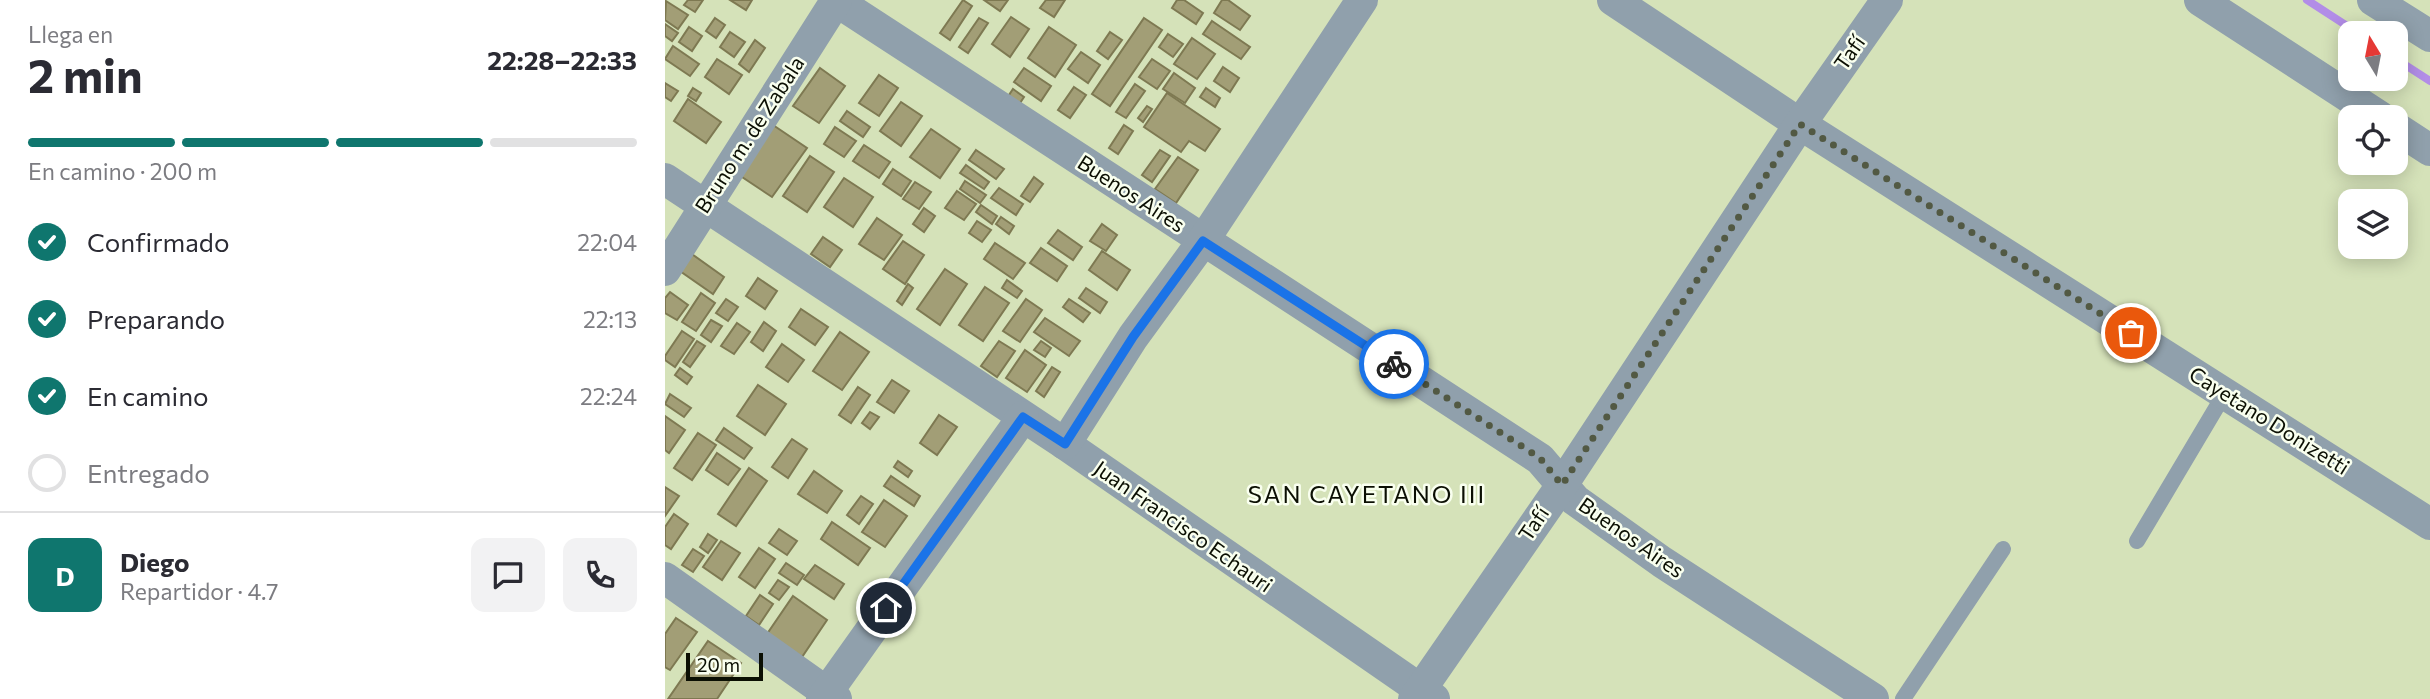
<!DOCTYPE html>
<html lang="es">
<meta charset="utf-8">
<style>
:root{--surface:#fff;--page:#f2f2f3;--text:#2b2b33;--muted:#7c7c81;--line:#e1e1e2;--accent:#0f766e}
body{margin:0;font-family:Commissioner,sans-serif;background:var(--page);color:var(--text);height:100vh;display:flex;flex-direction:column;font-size:26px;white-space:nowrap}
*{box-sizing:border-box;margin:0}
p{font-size:23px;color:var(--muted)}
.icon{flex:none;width:38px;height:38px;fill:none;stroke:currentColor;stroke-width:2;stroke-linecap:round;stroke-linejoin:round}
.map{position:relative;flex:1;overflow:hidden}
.panel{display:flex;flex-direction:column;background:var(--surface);width:665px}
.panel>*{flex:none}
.needle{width:46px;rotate:350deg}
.controls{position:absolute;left:1673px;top:21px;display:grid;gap:14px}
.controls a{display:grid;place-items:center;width:70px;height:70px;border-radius:14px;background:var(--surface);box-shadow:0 4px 18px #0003;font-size:35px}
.scale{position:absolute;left:21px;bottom:18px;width:77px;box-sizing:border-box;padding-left:7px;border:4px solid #0b0f03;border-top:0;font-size:19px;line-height:24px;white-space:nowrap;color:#0b0f03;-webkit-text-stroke:5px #f9ffef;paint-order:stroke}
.pin{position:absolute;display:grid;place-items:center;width:60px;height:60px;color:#fff;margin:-30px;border:4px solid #fff;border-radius:50%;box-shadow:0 2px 7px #0007}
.courier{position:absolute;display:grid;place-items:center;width:70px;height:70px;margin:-35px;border:5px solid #1a73e8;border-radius:50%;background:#fff;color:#222;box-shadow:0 2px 9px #0007}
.headline em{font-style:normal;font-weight:700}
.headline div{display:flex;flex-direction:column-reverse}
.headline{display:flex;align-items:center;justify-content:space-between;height:119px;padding:0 28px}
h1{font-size:46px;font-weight:700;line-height:52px}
.bar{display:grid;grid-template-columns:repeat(4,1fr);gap:10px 7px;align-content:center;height:84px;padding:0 28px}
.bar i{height:9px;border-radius:5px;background:var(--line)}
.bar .current{background:var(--accent)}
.bar p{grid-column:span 4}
.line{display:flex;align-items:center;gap:18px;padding:0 28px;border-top:2px solid var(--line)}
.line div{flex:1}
.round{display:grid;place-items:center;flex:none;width:74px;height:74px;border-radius:14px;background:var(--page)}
ol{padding:0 28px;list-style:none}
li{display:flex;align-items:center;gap:21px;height:77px}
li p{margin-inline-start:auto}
li .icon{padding:7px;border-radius:50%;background:var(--accent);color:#fff;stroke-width:4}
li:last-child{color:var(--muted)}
li i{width:38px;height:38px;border:4px solid var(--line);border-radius:50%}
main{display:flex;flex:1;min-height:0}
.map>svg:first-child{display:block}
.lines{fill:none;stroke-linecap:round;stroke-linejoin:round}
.stream{stroke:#b28de7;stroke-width:8}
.building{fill:#a29e76;stroke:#7e7952;stroke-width:2}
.lane{stroke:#90a0ac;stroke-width:16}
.street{stroke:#90a0ac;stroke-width:32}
.done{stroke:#525943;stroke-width:7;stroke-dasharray:0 12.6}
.route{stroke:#1a73e8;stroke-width:9}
.labels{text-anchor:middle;stroke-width:5;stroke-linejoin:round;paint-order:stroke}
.street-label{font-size:21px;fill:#0b0f03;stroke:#f9ffef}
.quarter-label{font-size:24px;letter-spacing:2px;fill:#0b0f03;stroke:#f9ffef}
</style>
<main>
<section class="panel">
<div class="headline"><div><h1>2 min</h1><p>Llega en</p></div><em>22:28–22:33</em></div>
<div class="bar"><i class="current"></i><i class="current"></i><i class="current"></i><i></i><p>En camino · 200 m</p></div>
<ol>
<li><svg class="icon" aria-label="check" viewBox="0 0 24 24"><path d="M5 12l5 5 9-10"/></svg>Confirmado<p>22:04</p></li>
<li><svg class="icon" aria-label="check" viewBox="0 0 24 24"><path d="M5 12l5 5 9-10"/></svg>Preparando<p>22:13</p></li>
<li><svg class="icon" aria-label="check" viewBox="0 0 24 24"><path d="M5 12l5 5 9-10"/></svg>En camino<p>22:24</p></li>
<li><i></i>Entregado</li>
</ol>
<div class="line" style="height:126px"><b class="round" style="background:var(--accent);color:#fff">D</b><div><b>Diego</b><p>Repartidor · 4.7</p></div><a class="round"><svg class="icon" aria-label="chat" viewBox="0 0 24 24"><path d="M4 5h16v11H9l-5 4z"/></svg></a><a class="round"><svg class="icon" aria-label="phone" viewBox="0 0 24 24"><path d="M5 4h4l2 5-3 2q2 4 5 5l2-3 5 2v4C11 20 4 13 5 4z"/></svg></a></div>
</section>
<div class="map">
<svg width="1765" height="699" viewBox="0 0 1765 699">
<rect width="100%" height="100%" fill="#d5e2b9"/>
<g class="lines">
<g class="stream">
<path d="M 1642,0 L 1693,33"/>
<path d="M 1731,59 L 1765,81"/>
</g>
</g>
<g class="building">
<path d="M 23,0 L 38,0 L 30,12 L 19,5 Z"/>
<path d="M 65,0 L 87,0 L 81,10 Z"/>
<path d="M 298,0 L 307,6 L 285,40 L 275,33 Z"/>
<path d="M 319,0 L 343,0 L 335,11 Z"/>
<path d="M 381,0 L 400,0 L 389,17 L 375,8 Z"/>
<path d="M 512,0 L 519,0 L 538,13 L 531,24 L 507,8 Z"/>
<path d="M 557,0 L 563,0 L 585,16 L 575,30 L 549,13 Z"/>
<path d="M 1,1 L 23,15 L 13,29 L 0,20 Z"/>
<path d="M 346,17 L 364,29 L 345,57 L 327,44 Z"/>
<path d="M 50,18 L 60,25 L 51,38 L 41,31 Z"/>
<path d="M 314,18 L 323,23 L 303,53 L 294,47 Z"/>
<path d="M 479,18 L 497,30 L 445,106 L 427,94 Z"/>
<path d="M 547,21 L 585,47 L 576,59 L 538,34 Z"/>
<path d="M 0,24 L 13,33 L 7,41 L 0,36 Z"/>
<path d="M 24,27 L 37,36 L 27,51 L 14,42 Z"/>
<path d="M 384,27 L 411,45 L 390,77 L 363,58 Z"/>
<path d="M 65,32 L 80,42 L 69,57 L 55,47 Z"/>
<path d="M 445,32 L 457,40 L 443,59 L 432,51 Z"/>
<path d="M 503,34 L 518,44 L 508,57 L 494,47 Z"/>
<path d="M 527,38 L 550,54 L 532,79 L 509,64 Z"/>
<path d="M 90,40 L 100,48 L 84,72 L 74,64 Z"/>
<path d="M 8,46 L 34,64 L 25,76 L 0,59 Z"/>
<path d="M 416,52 L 435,65 L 423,83 L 403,69 Z"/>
<path d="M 52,59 L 77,75 L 64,94 L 40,77 Z"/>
<path d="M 487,59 L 505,71 L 492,89 L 474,77 Z"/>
<path d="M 558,67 L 574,78 L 565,92 L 549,81 Z"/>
<path d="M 155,68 L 180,86 L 154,123 L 128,106 Z"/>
<path d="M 359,68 L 386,86 L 376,101 L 349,82 Z"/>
<path d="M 509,73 L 530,88 L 520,103 L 498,89 Z"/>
<path d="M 214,75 L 233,88 L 214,116 L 194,103 Z"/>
<path d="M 0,83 L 13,91 L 6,101 L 0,97 Z"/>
<path d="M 470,84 L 480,91 L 461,118 L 451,112 Z"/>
<path d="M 409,87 L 421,95 L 405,118 L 393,110 Z"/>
<path d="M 28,88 L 36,93 L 31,101 L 23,96 Z"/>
<path d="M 541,88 L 555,98 L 550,107 L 535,97 Z"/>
<path d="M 348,89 L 359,97 L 351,109 L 340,101 Z"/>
<path d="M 502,93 L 555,129 L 540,151 L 524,141 L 516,152 L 479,127 Z"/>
<path d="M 23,99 L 56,122 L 41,143 L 9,121 Z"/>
<path d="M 236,102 L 257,116 L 236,146 L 215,131 Z"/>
<path d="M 482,106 L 487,109 L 478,122 L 473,118 Z"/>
<path d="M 182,111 L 205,127 L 198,137 L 175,121 Z"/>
<path d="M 108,125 L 142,148 L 107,197 L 74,175 Z"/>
<path d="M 459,125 L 468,131 L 453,154 L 444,148 Z"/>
<path d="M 170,127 L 191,141 L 179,157 L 159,144 Z"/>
<path d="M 266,129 L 295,149 L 275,178 L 245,157 Z"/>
<path d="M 199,145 L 225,162 L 214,178 L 188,161 Z"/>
<path d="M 311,150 L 339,169 L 331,179 L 304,160 Z"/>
<path d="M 495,150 L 505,156 L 487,182 L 477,175 Z"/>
<path d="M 145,156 L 169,172 L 142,212 L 118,196 Z"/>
<path d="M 513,157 L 533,170 L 511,203 L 490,189 Z"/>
<path d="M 301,165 L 324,182 L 319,189 L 295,173 Z"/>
<path d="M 228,169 L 246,181 L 236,196 L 218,184 Z"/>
<path d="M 369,177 L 378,184 L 365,202 L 356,196 Z"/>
<path d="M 179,178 L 208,197 L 188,227 L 159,207 Z"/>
<path d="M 300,181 L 321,195 L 315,203 L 295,189 Z"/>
<path d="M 250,182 L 266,192 L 254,209 L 238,199 Z"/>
<path d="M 334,188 L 358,204 L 351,215 L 326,198 Z"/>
<path d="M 292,191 L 311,204 L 299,220 L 280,208 Z"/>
<path d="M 316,205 L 332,216 L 327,224 L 311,212 Z"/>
<path d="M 259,208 L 270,216 L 259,232 L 248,224 Z"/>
<path d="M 336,217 L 349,226 L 344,234 L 331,224 Z"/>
<path d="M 212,218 L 237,235 L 219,260 L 194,244 Z"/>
<path d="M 312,221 L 326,230 L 317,242 L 304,233 Z"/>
<path d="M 437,224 L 452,235 L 441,251 L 425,241 Z"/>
<path d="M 393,230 L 417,247 L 408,260 L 383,243 Z"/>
<path d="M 158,237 L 177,250 L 165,267 L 146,254 Z"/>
<path d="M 238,241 L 259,255 L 240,284 L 218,269 Z"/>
<path d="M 330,243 L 360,263 L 348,279 L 319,259 Z"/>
<path d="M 376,248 L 402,266 L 392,281 L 365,263 Z"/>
<path d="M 437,251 L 465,270 L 452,290 L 424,270 Z"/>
<path d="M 24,252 L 59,277 L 48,294 L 12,269 Z"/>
<path d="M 280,269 L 302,284 L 275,325 L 252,309 Z"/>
<path d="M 93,278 L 112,291 L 100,309 L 81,296 Z"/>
<path d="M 342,280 L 357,291 L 352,298 L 337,288 Z"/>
<path d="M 243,284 L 248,288 L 237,305 L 232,301 Z"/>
<path d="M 320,287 L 344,303 L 318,341 L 294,325 Z"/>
<path d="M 421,288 L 442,302 L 435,313 L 414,298 Z"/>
<path d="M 5,292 L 23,305 L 12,320 L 0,313 L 0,298 Z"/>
<path d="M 36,293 L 50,303 L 31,331 L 17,322 Z"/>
<path d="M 61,299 L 73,307 L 63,321 L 51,313 Z"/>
<path d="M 361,299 L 377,310 L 355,342 L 338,331 Z"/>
<path d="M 404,299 L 425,313 L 418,322 L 398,307 Z"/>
<path d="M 136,309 L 163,327 L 150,345 L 124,327 Z"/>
<path d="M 380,318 L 415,341 L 404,356 L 369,332 Z"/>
<path d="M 46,320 L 57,326 L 46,342 L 36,335 Z"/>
<path d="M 99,322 L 111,331 L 98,351 L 86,342 Z"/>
<path d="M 72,323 L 85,332 L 69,354 L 56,346 Z"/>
<path d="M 17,331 L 29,339 L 10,367 L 0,360 L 0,356 Z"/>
<path d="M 175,332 L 204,352 L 177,390 L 148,371 Z"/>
<path d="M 32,341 L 40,346 L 25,367 L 18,362 Z"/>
<path d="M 334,341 L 350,351 L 332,377 L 316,366 Z"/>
<path d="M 376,341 L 386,348 L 380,357 L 369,350 Z"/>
<path d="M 117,344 L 139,360 L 123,382 L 101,367 Z"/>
<path d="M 360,350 L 381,365 L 362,392 L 341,378 Z"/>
<path d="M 387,367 L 395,372 L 379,397 L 371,391 Z"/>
<path d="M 15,368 L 27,377 L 22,384 L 10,375 Z"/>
<path d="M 227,380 L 244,391 L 229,413 L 212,402 Z"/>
<path d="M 93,385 L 121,404 L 100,435 L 72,416 Z"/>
<path d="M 193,387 L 205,395 L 186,423 L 174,415 Z"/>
<path d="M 5,394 L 26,408 L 19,417 L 0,404 Z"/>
<path d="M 205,412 L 214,417 L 205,429 L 197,423 Z"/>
<path d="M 274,415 L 292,427 L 272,455 L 255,443 Z"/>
<path d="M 0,416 L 20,430 L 4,453 L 0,450 Z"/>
<path d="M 59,428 L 87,448 L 79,459 L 51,440 Z"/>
<path d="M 33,433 L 51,445 L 27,480 L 9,468 Z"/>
<path d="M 127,439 L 142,449 L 123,478 L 107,467 Z"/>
<path d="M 52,453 L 75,469 L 63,485 L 41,470 Z"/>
<path d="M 233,461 L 247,471 L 243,477 L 229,467 Z"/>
<path d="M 84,468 L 102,481 L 71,526 L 53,514 Z"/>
<path d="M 149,471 L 177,491 L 162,513 L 133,494 Z"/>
<path d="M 226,476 L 255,496 L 249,506 L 219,486 Z"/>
<path d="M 0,487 L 14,496 L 0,516 Z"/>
<path d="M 196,496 L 208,504 L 194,524 L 182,515 Z"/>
<path d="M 219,500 L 242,516 L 220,547 L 197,532 Z"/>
<path d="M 9,514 L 23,524 L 6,549 L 0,545 L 0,527 Z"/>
<path d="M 167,522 L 205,548 L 193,565 L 156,539 Z"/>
<path d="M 114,529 L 132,541 L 122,555 L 104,543 Z"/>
<path d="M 43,534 L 52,540 L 43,553 L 35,547 Z"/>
<path d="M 56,541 L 75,553 L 57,580 L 38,567 Z"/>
<path d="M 94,548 L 110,559 L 90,588 L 74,577 Z"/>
<path d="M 28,549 L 39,556 L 28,572 L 17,565 Z"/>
<path d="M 121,563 L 139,575 L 132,585 L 114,573 Z"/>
<path d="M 150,565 L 179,584 L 169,599 L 139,579 Z"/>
<path d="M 113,580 L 124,587 L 114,600 L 104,593 Z"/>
<path d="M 95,595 L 108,604 L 94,625 L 81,616 Z"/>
<path d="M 128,596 L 162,620 L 137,657 L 102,634 Z"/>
<path d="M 11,618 L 32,632 L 5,670 L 0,667 L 0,634 Z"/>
<path d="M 43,641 L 76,663 L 52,699 L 3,699 Z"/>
</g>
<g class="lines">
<g class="lane">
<path d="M 1472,541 L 1560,393"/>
<path d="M 1238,699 L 1338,549"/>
</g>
<g class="street">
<path d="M 170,0 L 875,459 L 910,500 L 997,562 L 1208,699"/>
<path d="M 948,0 L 1135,124 L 1765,524"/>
<path d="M 1535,0 L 1715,117"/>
<path d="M 1708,0 L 1765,36"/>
<path d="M 1731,128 L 1765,150"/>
<path d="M 0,179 L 400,444 L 769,699"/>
<path d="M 0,270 L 171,1"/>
<path d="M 400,444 L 468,337 L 538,241 L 697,0"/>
<path d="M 0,578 L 171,699"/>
<path d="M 157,699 L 358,417"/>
<path d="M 749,699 L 897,485 L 1135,124 L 1222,0"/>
</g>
</g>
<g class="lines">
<path class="done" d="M 729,364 L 875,458 L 897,485 L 1135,124 L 1466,333"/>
<path class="route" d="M 221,608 L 358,417 L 400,444 L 468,337 L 538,241 L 729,364"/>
</g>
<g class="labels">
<g class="street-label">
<text transform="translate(1185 53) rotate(-55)" y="7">Tafí</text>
<text transform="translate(85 135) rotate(-57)" y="7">Bruno m. de Zabala</text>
<text transform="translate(466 194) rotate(33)" y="7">Buenos Aires</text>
<text transform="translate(1604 421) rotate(32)" y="7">Cayetano Donizetti</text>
<text transform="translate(869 524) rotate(-56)" y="7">Tafí</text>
<text transform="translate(518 527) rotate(35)" y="7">Juan Francisco Echauri</text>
<text transform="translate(966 538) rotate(35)" y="7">Buenos Aires</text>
</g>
<g class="quarter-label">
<text x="702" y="503">SAN CAYETANO III</text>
</g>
</g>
</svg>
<div class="controls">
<a><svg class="needle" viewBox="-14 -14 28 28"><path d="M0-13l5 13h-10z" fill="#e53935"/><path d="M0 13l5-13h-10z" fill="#7c7c81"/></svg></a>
<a><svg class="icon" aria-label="locate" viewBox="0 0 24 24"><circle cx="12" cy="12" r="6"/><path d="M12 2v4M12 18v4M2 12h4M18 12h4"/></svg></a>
<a><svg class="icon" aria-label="layers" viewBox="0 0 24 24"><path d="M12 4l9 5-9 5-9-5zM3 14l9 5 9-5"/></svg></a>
</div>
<div class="scale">20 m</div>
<div class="pin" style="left:1466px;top:333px;background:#ea580c"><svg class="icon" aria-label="bag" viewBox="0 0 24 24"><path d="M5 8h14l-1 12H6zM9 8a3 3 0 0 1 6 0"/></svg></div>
<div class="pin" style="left:221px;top:608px;background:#1f2937"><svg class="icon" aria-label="home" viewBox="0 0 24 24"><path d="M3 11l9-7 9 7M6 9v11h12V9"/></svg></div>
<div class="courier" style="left:729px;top:364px"><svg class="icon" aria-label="bike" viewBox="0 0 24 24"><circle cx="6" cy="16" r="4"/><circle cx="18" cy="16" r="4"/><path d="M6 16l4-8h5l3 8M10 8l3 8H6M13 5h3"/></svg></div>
</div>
</main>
